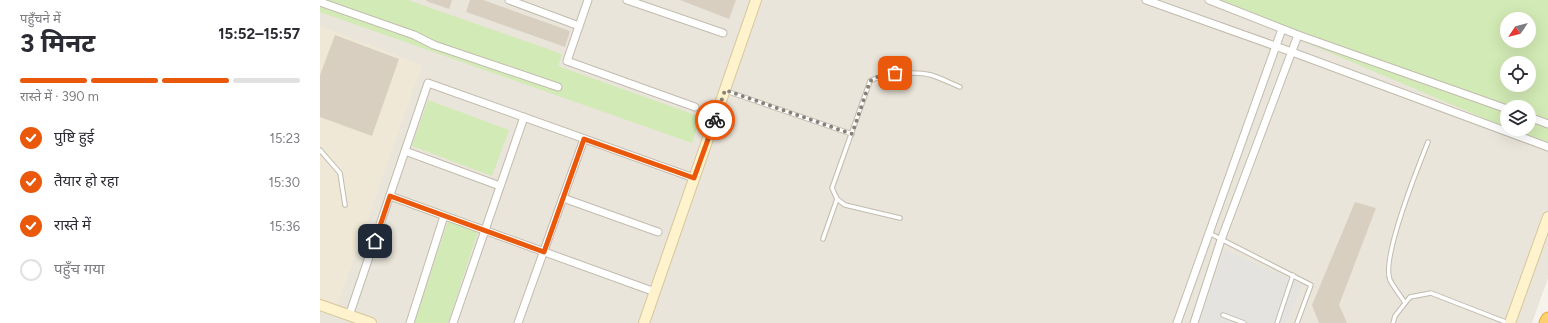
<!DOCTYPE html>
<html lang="hi">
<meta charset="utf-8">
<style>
:root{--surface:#fff;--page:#f2f2f3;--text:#2b2b33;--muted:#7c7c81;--line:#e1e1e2;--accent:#ea580c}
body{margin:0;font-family:Figtree,"Noto Sans Devanagari",sans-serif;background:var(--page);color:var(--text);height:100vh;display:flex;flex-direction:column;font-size:15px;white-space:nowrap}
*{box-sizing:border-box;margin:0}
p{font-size:13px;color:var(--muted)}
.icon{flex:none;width:22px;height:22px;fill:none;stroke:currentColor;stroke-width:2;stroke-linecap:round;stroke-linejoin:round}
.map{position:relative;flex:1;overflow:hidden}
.details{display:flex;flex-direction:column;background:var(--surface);width:320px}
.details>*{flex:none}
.needle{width:26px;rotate:235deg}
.fabs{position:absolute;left:1180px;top:12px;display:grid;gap:8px}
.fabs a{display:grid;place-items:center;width:36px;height:36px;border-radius:50%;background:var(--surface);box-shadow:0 4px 16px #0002;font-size:20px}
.pin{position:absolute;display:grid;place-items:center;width:34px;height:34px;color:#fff;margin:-17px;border-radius:8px;box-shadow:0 2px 6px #0006}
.courier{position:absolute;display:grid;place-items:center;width:40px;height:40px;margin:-20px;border:3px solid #ea580c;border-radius:50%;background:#fff;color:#222;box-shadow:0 1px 5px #0007}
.overview em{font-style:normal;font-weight:700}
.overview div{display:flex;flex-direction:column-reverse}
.overview{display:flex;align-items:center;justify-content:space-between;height:68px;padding:0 20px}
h1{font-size:26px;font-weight:700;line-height:30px}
.bar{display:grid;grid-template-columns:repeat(4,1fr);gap:6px 4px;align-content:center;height:48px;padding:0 20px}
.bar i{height:5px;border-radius:3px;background:var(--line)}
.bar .selected{background:var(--accent)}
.bar p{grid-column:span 4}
ol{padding:0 20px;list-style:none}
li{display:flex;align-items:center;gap:12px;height:44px}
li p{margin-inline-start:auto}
li .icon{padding:4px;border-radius:50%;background:var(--accent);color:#fff;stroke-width:4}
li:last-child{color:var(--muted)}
li i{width:22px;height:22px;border:2px solid var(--line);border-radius:50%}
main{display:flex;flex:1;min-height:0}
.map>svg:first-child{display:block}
.residential{fill:#eae5da;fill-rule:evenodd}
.education{fill:#efe8d6}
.green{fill:#d2eab5;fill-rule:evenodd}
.parking{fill:#e5e3e0}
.building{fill:#d8cfc1}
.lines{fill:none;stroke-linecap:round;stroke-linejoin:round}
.lane-casing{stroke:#c2bbae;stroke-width:5.5}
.street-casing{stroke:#c2bbae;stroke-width:9}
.secondary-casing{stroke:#d6c79b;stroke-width:12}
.highway-casing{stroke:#e0a43c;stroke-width:15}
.lane{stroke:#fff;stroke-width:3.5}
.street{stroke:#fff;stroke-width:7}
.secondary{stroke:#fff3cd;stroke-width:10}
.highway{stroke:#ffcf6e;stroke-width:13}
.done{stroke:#878178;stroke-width:4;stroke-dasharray:0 7.2}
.route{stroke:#ea580c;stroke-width:5}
</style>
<main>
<section class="details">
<div class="overview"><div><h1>3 मिनट</h1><p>पहुँचने में</p></div><em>15:52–15:57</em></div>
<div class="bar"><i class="selected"></i><i class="selected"></i><i class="selected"></i><i></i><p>रास्ते में · 390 m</p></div>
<ol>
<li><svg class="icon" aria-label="check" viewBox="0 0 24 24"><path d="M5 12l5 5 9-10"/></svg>पुष्टि हुई<p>15:23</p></li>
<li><svg class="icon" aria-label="check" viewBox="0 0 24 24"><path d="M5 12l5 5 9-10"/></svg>तैयार हो रहा<p>15:30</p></li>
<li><svg class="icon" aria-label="check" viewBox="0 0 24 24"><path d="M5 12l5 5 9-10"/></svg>रास्ते में<p>15:36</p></li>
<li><i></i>पहुँच गया</li>
</ol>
</section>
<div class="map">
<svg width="1228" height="323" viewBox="0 0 1228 323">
<rect width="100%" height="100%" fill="#f6f3ec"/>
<path class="residential" d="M 0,0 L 1228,0 L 1228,278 L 1212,323 L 0,323 ZM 1187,19 L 1209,19 L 1209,41 L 1187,41 ZM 1187,63 L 1209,63 L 1209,85 L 1187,85 ZM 1187,107 L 1209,107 L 1209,129 L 1187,129 Z"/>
<path class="education" d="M 0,26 L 102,65 L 17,307 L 0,301 Z"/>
<g class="green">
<path d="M 0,0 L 88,0 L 242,54 L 238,66 L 381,117 L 372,143 L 0,12 Z"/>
<path d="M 886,0 L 1228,0 L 1228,146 L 1189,129 L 1209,129 L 1209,107 L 1187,107 L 1187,128 ZM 1187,19 L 1209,19 L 1209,41 L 1187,41 ZM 1187,63 L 1209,63 L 1209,85 L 1187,85 Z"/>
<path d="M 108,100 L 189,130 L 172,176 L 92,146 Z"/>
<path d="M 128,221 L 158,231 L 128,323 L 94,323 Z"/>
</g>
<path class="parking" d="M 904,249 L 982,285 L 967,323 L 879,323 Z"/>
<g class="building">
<path d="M 107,0 L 132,0 L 129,9 L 106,1 Z"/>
<path d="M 150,0 L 163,0 L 250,31 L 245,47 L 146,12 Z"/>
<path d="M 360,0 L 416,0 L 409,19 Z"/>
<path d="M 15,35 L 79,59 L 52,136 L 0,117 L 0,75 Z"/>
<path d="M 1035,202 L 1056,208 L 1019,305 L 1027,323 L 999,323 L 992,305 Z"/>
</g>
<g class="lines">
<defs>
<g id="lane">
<path d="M 406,91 L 532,134"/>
<path d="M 0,150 L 20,173 L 25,205"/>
<path d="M 580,218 L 525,205 L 517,199 L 512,188 L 550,81 C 564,73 596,71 611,75 C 621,78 630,83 640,87"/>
<path d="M 889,233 L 991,285 L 977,323"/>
<path d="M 503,239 L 517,199"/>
<path d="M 1085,303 C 1081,296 1074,288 1070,280 C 1061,258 1098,167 1108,142"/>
<path d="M 903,315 L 924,323"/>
<path d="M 957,323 L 973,275"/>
<path d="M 1073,323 L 1075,316 L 1090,297 L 1111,293 L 1188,323"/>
</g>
<g id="street">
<path d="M 189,0 L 259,26"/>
<path d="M 268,0 L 247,61 L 375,107"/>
<path d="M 307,0 L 403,33"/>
<path d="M 826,0 L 972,52 L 1228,147"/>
<path d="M 889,0 L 978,35 L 1187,109"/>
<path d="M 0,2 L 94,35 L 114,45 L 238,87"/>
<path d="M 1209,117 L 1228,124"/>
<path d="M 85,151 L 180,186"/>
<path d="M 70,196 L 335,292"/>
<path d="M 243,198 L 338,232"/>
<path d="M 29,316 L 108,83 L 374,178"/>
<path d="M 90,323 L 124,216"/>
<path d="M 133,323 L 204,117"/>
<path d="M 198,323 L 264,139"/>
<path d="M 857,323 L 962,29"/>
<path d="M 874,323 L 901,240 L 978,35"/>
</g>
<g id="secondary">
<path d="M 0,305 L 51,323"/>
<path d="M 324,323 L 436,0"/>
<path d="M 1190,323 L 1228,217"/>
</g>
<path id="highway" d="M 1226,323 L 1228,319"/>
</defs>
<use href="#lane" class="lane-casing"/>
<use href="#street" class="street-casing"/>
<use href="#secondary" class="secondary-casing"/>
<use href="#highway" class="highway-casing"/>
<use href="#lane" class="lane"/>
<use href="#street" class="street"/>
<use href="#secondary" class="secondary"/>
<use href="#highway" class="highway"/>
</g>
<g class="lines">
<path class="done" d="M 395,120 L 405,90 L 532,134 L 550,81 L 557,77 L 575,73"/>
<path class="route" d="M 55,241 L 70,196 L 224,252 L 264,139 L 374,178 L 395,120"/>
</g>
</svg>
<div class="fabs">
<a><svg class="needle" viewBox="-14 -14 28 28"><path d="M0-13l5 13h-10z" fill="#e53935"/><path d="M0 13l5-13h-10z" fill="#7c7c81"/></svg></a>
<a><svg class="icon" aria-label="locate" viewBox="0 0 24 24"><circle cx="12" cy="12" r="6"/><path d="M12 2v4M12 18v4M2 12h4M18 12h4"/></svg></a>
<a><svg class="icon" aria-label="layers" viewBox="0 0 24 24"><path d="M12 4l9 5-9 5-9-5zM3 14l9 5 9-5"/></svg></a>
</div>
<div class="pin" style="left:575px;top:73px;background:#ea580c"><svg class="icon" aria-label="bag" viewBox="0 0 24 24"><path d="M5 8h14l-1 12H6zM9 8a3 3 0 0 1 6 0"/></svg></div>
<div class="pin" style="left:55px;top:241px;background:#1f2937"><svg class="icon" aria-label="home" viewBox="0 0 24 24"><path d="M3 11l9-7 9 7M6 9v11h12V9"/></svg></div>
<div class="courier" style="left:395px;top:120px"><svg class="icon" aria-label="bike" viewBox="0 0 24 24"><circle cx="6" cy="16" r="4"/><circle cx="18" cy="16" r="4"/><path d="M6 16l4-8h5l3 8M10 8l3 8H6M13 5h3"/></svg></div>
</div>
</main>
